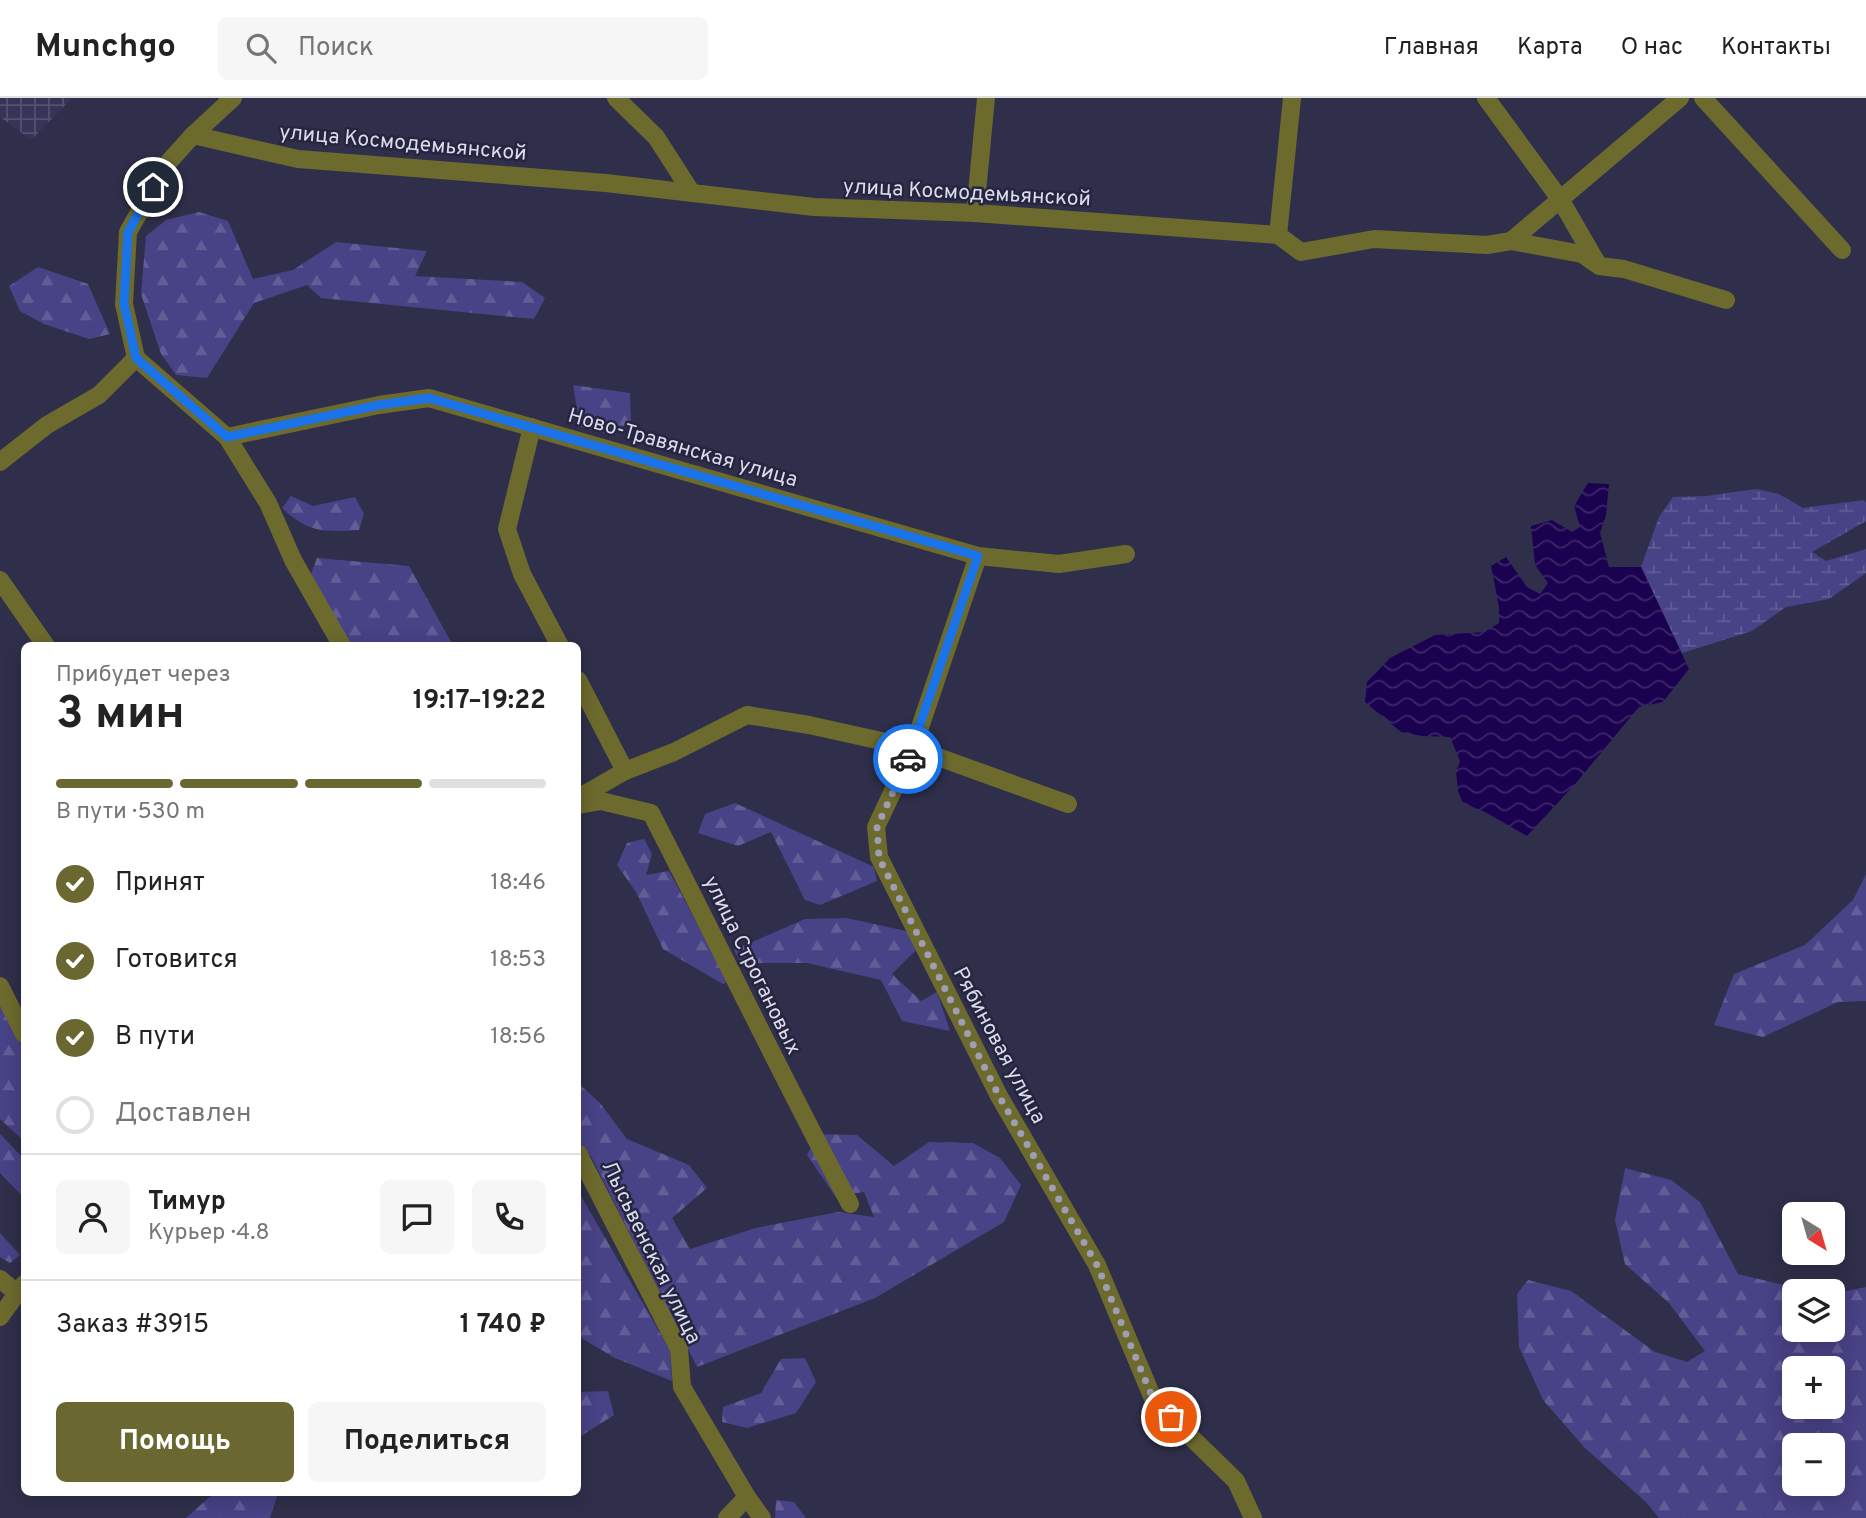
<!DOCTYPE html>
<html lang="ru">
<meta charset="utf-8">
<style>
:root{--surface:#fff;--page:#f6f6f6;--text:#222;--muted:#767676;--line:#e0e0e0;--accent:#6a6830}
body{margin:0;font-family:Overpass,sans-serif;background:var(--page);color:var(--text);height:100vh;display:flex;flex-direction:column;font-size:26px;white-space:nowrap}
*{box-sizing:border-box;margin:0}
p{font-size:23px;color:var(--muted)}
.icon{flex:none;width:38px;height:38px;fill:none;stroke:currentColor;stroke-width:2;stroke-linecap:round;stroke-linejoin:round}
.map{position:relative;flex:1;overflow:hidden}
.side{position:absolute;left:21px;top:544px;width:560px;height:854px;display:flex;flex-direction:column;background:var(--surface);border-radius:10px;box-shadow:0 4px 18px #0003}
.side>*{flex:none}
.needle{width:46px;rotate:143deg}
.buttons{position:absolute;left:1782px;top:1104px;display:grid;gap:14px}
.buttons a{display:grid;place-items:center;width:63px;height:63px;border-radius:10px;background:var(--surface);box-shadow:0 4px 18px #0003;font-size:35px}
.pin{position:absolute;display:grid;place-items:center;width:60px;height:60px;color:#fff;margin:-30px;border:4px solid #fff;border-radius:50%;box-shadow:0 2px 7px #0007}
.courier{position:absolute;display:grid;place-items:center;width:70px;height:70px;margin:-35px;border:5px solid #1a73e8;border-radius:50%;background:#fff;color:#222;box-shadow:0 2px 9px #0007}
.overview em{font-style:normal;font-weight:700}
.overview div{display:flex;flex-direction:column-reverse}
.overview{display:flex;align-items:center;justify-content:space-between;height:119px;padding:0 35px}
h1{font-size:46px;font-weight:700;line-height:52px}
.bar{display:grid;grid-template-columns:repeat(4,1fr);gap:10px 7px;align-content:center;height:84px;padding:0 35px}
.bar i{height:9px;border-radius:5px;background:var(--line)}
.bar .selected{background:var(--accent)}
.bar p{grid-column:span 4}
.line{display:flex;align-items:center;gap:18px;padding:0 35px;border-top:2px solid var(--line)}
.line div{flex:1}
.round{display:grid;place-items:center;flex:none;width:74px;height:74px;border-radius:10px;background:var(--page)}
ol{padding:0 35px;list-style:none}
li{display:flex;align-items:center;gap:21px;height:77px}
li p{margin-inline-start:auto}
li .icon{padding:7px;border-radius:50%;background:var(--accent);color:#fff;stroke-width:4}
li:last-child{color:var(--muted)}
li i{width:38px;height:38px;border:4px solid var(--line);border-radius:50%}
.button{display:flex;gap:14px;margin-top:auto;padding:14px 35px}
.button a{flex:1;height:80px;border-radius:10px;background:var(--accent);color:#fff;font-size:28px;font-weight:700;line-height:80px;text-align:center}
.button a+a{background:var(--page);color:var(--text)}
header{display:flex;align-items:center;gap:42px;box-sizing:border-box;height:98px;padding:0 35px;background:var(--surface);border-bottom:2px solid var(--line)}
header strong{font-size:33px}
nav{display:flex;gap:38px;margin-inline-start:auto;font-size:24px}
.search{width:490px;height:63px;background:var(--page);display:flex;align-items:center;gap:18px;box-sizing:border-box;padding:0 24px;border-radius:10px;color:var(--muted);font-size:26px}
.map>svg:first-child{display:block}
.industrial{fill:url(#industrial-grid)}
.forest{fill:url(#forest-firs);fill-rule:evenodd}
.wetland{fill:url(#wetland-marsh)}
.water{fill:url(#water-waves)}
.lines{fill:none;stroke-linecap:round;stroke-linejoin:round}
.minor{stroke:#6c6a2d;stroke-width:18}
.done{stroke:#9e9eb4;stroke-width:7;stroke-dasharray:0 12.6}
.route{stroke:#1a73e8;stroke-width:9}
.labels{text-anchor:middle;stroke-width:5;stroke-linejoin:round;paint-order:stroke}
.street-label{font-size:21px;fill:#d9daec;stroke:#262540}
</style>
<header>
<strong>Munchgo</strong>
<div class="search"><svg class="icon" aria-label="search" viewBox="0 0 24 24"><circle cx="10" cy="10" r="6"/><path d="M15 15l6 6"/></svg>Поиск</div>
<nav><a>Главная</a><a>Карта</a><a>О нас</a><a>Контакты</a></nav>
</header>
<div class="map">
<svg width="1866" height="1420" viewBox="0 0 1866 1420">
<defs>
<pattern id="industrial-grid" width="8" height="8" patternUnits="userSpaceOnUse" patternTransform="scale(1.75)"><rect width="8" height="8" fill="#363457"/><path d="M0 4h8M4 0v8" fill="none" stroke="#52516f"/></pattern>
<pattern id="forest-firs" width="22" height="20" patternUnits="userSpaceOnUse" patternTransform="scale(1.75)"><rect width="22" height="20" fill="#484286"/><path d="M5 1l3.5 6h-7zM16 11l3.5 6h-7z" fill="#625d97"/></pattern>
<pattern id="wetland-marsh" width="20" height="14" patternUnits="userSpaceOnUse" patternTransform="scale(1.75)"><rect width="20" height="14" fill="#484286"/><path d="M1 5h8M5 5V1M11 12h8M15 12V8" fill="none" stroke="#625d97"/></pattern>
<pattern id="water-waves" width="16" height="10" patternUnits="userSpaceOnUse" patternTransform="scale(1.75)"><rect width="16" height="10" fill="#1b0250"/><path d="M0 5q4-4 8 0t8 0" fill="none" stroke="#3c2669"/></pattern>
</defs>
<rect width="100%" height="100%" fill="#302f4b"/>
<path class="industrial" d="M 0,0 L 72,0 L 31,42 L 0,19 Z"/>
<g class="forest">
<path d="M 199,114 L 228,123 L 253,181 L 293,172 L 336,144 L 427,153 L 415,178 L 522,184 L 545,200 L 534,221 L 321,200 L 307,187 L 254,205 L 207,280 L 176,277 L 161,256 L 141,196 L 146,138 L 166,122 Z"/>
<path d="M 38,169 L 88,186 L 110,236 L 89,241 L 44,226 L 20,213 L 9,188 Z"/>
<path d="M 573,287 L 630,295 L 631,326 L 603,335 L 580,329 Z"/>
<path d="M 291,398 L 313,408 L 355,399 L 364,416 L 359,432 C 325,434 308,435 282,410 Z"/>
<path d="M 317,460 L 409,468 L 451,544 L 451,548 L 348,548 L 311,476 Z"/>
<path d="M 735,705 L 874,769 L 877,783 L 820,807 L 805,802 L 771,734 L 738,748 L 698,735 L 705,716 Z"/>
<path d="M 644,741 L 652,756 L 646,777 L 669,773 L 728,884 L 723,886 L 663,851 L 636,794 L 617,767 L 627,745 Z"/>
<path d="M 1866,776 L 1866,903 L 1838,904 L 1763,939 L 1714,927 L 1734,876 L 1805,847 L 1853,802 Z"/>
<path d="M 846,820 L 911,834 L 916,852 L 892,876 L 921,903 L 937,894 L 950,933 L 902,923 L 881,882 L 807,865 L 741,865 L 734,852 L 805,821 Z"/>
<path d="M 0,906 L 24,952 L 24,1043 L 0,1021 Z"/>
<path d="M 578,985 L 600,1005 L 627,1041 L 689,1067 L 707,1090 L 672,1120 L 690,1151 L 756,1130 L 838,1114 L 874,1119 L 864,1094 L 835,1098 L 807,1057 L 818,1036 L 857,1037 L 894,1068 L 929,1044 L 973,1045 L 1000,1060 L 1021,1087 L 1004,1124 L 875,1200 L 697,1269 L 592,1060 L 578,1041 Z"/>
<path d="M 0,1036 L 24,1061 L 24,1100 L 0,1075 Z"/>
<path d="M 1625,1070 L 1671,1082 L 1700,1104 L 1738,1176 L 1807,1193 L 1794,1194 L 1794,1232 L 1832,1232 L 1832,1196 L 1866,1189 L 1866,1420 L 1659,1420 L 1646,1404 L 1585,1350 L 1543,1302 L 1519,1249 L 1517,1196 L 1528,1182 L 1571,1193 L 1655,1254 L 1687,1264 L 1705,1253 L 1669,1205 L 1625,1166 L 1615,1122 ZM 1794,1270 L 1832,1270 L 1832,1309 L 1794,1309 ZM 1794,1348 L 1832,1348 L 1832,1386 L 1794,1386 Z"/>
<path d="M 578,1093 L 670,1252 L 672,1283 L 615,1260 L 578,1238 Z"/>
<path d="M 0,1135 L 20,1157 L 10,1165 L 0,1159 Z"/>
<path d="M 805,1260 L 816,1284 L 796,1315 L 747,1330 L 722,1324 L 723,1309 L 761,1295 L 781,1261 Z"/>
<path d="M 608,1293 L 614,1317 L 578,1340 L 578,1294 Z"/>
<path d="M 214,1395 L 278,1395 L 270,1420 L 186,1420 Z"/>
<path d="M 776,1402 L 794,1404 L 806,1420 L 775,1420 Z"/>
</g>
<path class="wetland" d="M 1756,391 L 1779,396 L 1803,410 L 1864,402 L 1866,405 L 1866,423 L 1812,454 L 1826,463 L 1866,451 L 1866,475 L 1829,501 L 1786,509 L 1752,533 L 1682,555 L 1641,469 L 1659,419 L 1673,399 L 1706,398 Z"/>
<path class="water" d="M 1588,385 L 1609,386 L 1606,417 L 1600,435 L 1609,469 L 1641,469 L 1689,571 L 1663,604 L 1639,609 L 1576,685 L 1527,738 L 1487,715 L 1463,705 L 1458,693 L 1456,674 L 1460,663 L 1450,639 L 1422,638 L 1401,634 L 1365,604 L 1367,584 L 1390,560 L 1435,537 L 1484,534 L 1499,525 L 1499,509 L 1491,468 L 1506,459 L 1527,489 L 1540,496 L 1548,485 L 1535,467 L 1531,428 L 1552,422 L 1572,434 L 1580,429 L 1574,408 Z"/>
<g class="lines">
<g class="minor">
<path d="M 616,0 L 656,39 L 692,95"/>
<path d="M 1486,0 L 1560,101 L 1597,165"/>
<path d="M 1703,0 L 1842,152"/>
<path d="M 193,37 L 298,61 L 606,85 L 814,109 L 975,115 L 1278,137 L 1301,154 L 1374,141 L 1487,147 L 1511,143 L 1582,156 L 1599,168 L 1624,171 L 1726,202"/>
<path d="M 975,115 L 986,0"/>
<path d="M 1278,137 L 1292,0"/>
<path d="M 1511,143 L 1680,0"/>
<path d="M 136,260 L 227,339 L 268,405 L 293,462 L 342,548"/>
<path d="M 532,329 L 507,431 L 522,476 L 560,548"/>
<path d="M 227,339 L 379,307 L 429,300 L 978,458 L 1059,466 L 1126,456"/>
<path d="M 0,364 L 47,327 L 99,297 L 136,260 L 124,206 L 128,134 L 166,67 L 193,37 L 233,0"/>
<path d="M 978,458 L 913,650 L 876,729 L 879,759 L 999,998 L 1097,1167 L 1154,1303 L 1236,1383 L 1253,1420"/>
<path d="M 0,482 L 46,548"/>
<path d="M 578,582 L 625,673"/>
<path d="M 578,700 L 625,673 L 674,654 L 747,617 L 809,627 L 913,650 L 1068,706"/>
<path d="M 578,707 L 601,703 L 651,715 C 718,845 781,977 850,1106"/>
<path d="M 0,888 L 24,936"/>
<path d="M 578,1055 L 679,1251 L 682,1289 L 747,1399 L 762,1420"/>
<path d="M 0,1181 L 17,1195"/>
<path d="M 0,1219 L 24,1186"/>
<path d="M 727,1420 L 747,1399"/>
</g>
</g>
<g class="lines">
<path class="done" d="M 908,661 L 877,729 L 879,760 L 999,998 L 1097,1167 L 1154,1303 L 1171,1319"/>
<path class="route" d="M 153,89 L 128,134 L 124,206 L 136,260 L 227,339 L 379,307 L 429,300 L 978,458 L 908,661"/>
</g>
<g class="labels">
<g class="street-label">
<text transform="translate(403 44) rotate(5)" y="7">улица Космодемьянской</text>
<text transform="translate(967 94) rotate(3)" y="7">улица Космодемьянской</text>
<text transform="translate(683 349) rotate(16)" y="7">Ново-Травянская улица</text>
<text transform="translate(753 867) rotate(64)" y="7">улица Строгановых</text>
<text transform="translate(1000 947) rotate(62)" y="7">Рябиновая улица</text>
<text transform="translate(652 1154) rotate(64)" y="7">Лысьвенская улица</text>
</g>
</g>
</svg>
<div class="buttons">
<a><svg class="needle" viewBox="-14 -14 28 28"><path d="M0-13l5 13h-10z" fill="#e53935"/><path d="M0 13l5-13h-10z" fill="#767676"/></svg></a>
<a><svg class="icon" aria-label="layers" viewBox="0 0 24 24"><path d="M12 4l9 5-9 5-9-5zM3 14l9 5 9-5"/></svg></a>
<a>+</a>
<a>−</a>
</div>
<div class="pin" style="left:1171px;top:1319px;background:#ea580c"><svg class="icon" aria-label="bag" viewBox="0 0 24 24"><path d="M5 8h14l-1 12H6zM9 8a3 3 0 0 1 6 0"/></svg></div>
<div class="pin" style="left:153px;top:89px;background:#1f2937"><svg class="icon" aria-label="home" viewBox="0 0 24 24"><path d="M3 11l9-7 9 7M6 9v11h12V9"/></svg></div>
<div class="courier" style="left:908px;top:661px"><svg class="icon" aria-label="car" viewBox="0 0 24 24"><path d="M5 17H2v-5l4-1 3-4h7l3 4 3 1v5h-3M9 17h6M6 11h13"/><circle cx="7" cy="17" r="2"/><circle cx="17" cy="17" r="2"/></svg></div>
<section class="side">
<div class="overview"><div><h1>3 мин</h1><p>Прибудет через</p></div><em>19:17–19:22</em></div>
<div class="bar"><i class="selected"></i><i class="selected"></i><i class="selected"></i><i></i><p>В пути · 530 m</p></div>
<ol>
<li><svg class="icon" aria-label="check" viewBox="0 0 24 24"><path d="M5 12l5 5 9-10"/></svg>Принят<p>18:46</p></li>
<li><svg class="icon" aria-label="check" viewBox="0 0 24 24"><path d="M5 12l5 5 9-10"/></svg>Готовится<p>18:53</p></li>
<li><svg class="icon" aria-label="check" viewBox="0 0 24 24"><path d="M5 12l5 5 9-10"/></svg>В пути<p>18:56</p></li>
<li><i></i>Доставлен</li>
</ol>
<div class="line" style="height:126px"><a class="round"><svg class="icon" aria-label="person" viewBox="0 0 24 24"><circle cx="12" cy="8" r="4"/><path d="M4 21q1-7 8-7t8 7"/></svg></a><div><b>Тимур</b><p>Курьер · 4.8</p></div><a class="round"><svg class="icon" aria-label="chat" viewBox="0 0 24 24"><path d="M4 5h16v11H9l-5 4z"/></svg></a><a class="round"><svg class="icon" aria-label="phone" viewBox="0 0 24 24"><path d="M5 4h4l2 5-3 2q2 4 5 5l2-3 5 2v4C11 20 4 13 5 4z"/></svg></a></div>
<div class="line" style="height:91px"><div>Заказ #3915</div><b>1 740 ₽</b></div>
<div class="button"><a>Помощь</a><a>Поделиться</a></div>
</section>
</div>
